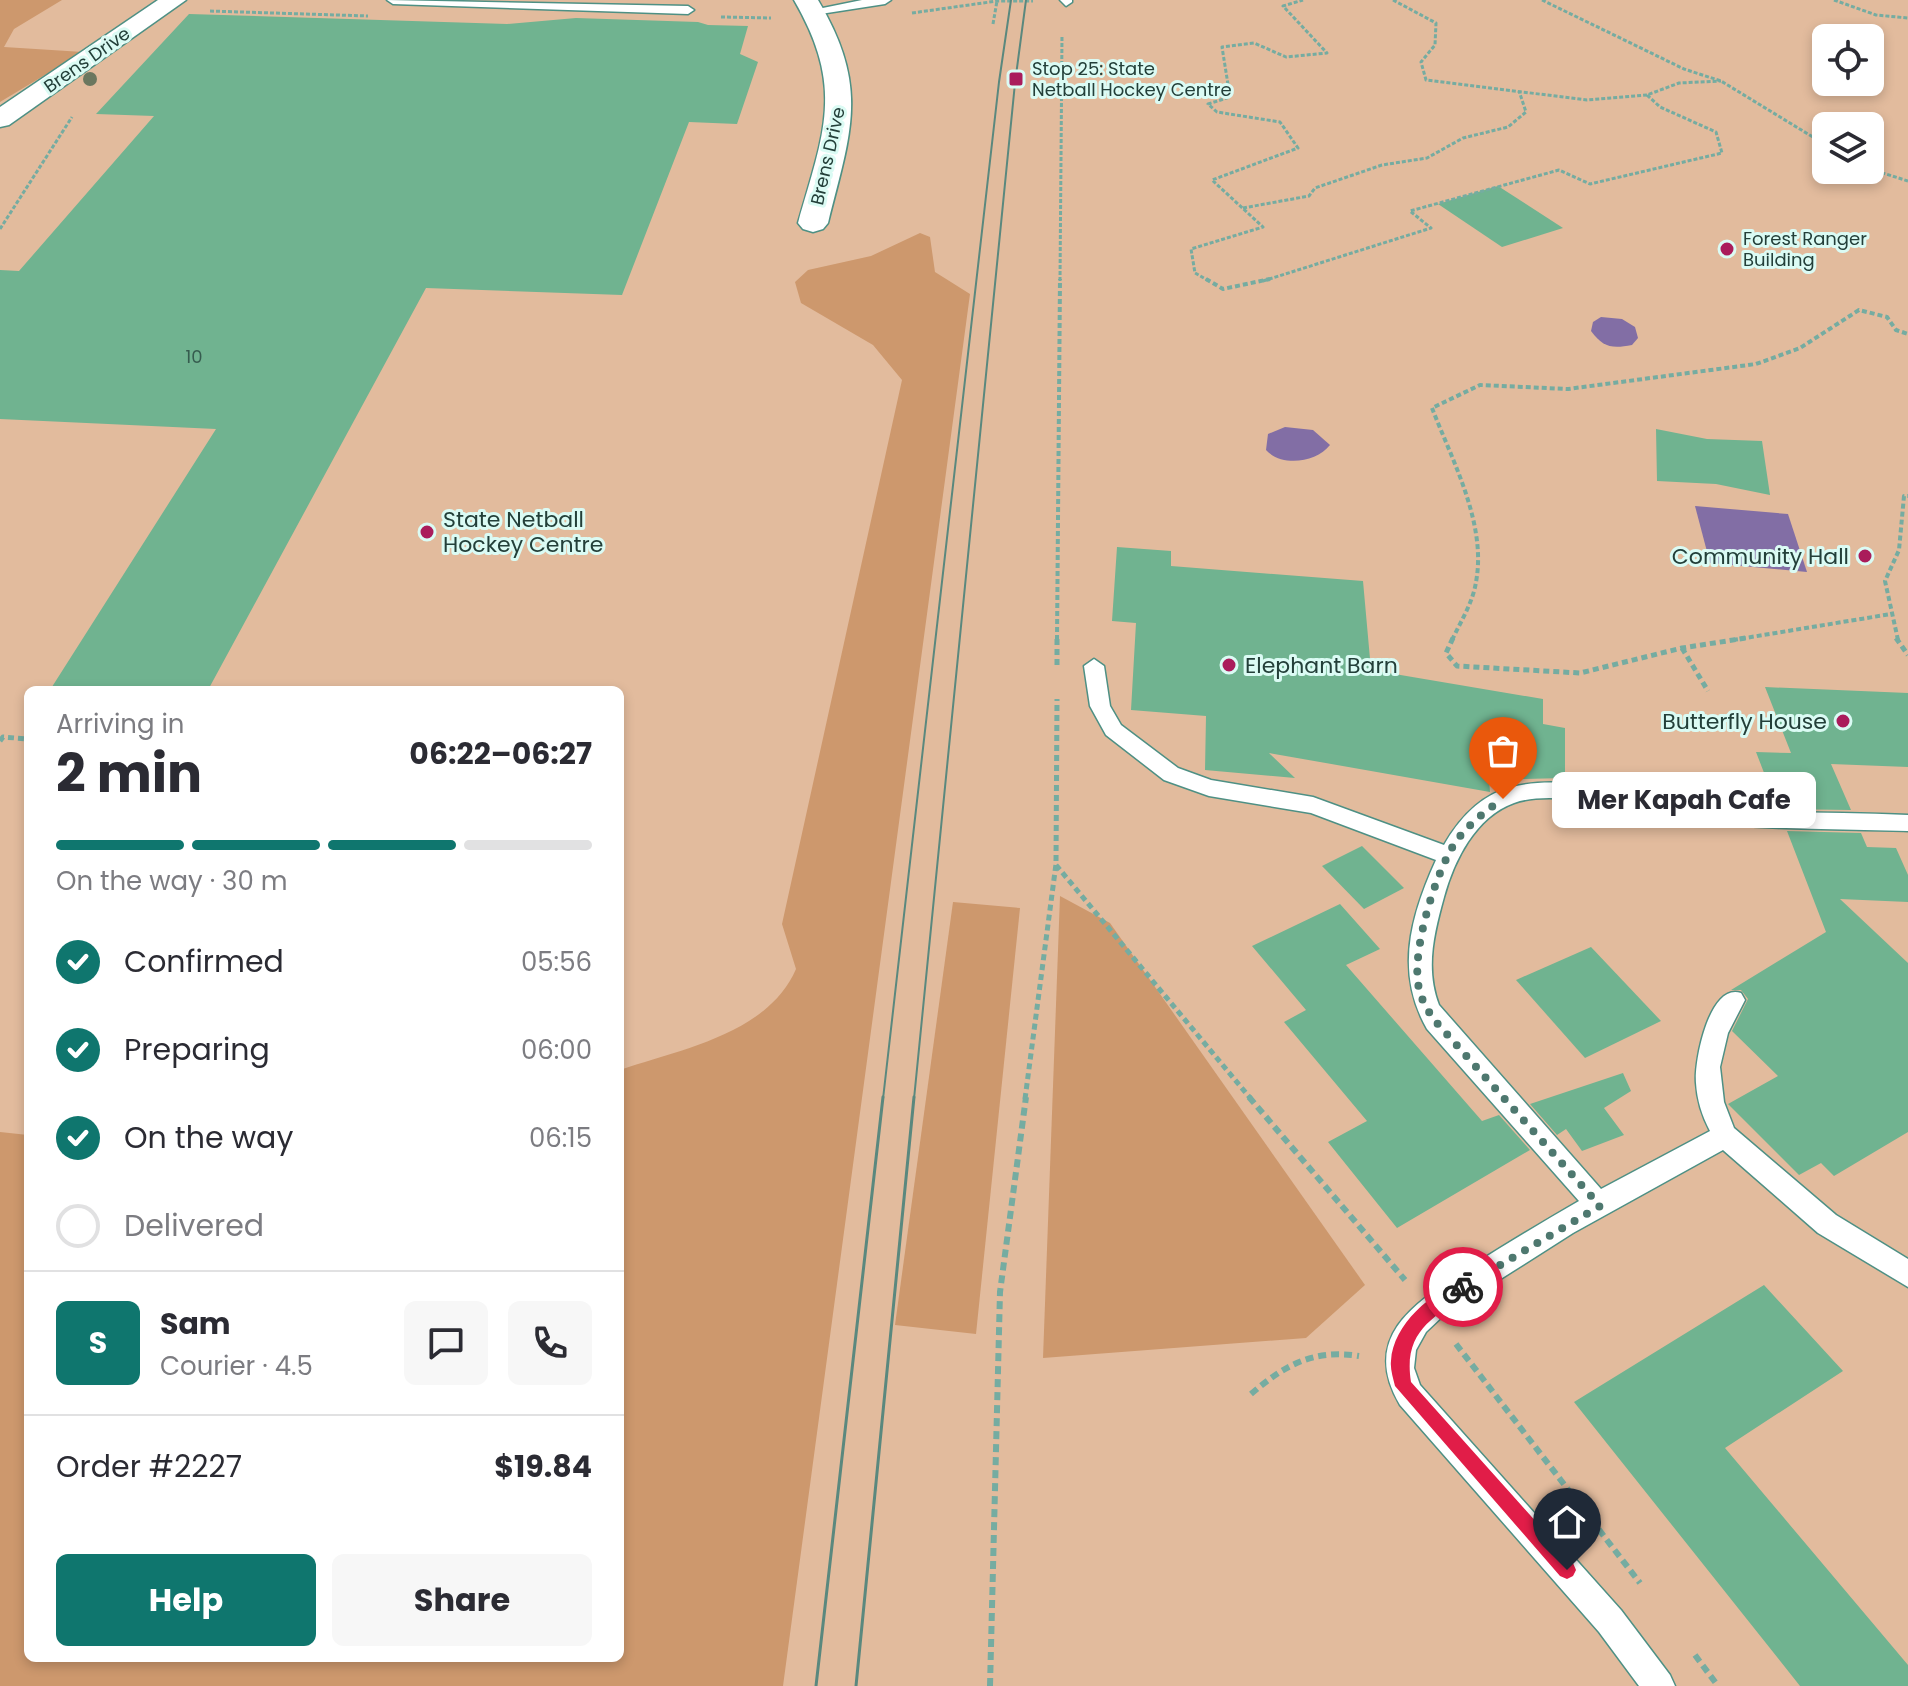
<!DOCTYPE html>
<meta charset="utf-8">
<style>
:root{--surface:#fff;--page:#f7f7f7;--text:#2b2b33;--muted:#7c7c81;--line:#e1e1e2;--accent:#0f766e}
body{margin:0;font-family:Poppins,sans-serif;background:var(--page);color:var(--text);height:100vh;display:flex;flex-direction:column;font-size:30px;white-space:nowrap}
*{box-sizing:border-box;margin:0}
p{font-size:26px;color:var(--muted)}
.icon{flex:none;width:44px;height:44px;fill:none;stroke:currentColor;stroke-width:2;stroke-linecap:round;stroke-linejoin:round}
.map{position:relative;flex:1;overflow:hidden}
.panel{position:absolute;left:24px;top:686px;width:600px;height:976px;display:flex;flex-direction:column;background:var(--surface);border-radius:12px;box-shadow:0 4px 12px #0003}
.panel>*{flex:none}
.controls{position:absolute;left:1812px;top:24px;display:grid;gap:16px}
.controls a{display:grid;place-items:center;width:72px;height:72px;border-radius:12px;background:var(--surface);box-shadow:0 4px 12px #0003;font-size:40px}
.pin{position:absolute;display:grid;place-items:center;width:68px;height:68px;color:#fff;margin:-82px -34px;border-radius:50% 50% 50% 0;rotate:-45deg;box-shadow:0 0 8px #0007}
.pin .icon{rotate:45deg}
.courier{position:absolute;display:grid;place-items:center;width:80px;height:80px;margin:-40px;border:6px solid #e11d48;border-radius:50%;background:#fff;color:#222;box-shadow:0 2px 10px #0007}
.bubble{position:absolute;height:56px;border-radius:12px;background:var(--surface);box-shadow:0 4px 12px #0003;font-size:26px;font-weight:700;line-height:56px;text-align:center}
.summary em{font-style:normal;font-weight:700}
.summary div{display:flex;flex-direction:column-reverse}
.summary{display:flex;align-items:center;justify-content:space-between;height:136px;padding:0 32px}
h1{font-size:52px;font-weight:700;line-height:60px}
.bar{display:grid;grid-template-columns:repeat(4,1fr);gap:12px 8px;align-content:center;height:96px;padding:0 32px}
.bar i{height:10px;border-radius:6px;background:var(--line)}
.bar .active{background:var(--accent)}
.bar p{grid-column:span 4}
.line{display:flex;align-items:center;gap:20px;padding:0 32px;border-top:2px solid var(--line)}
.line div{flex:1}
.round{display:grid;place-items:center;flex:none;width:84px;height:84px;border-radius:12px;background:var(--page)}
ol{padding:0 32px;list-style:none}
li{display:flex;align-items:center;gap:24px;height:88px}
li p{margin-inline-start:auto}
li .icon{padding:8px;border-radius:50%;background:var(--accent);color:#fff;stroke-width:4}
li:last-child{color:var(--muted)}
li i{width:44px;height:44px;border:4px solid var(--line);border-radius:50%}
.primary-button{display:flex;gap:16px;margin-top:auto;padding:16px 32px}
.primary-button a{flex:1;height:92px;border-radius:12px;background:var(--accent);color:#fff;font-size:32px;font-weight:700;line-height:92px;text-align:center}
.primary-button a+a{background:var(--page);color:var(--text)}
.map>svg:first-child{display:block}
.green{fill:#e2bb9d;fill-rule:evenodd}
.forest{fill:#cd986d}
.water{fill:#826ea5}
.building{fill:#70b390}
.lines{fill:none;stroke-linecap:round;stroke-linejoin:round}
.lane-casing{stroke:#4e9084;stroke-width:3}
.street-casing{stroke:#4e9084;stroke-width:3}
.path-far3{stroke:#75aca1;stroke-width:3;stroke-dasharray:4 2;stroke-linecap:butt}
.path-far2{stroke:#75aca1;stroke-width:4;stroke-dasharray:5 3;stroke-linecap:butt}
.path-far1{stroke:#75aca1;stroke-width:5;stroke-dasharray:6 4;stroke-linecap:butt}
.path{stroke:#75aca1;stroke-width:6;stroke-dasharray:8 5;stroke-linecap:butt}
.lane{fill:#fff;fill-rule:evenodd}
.street{fill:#fff;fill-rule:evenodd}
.tram-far1{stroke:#5a887e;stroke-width:2}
.tram{stroke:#5a887e;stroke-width:3}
.tree{fill:#6b775f}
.route{fill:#e11d48}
.done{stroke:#4e786f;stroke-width:8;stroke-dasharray:0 14.4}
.poi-dot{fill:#aa1c5b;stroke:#dbfbf4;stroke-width:3}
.labels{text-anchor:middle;stroke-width:6;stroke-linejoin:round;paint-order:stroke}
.far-street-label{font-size:18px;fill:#233f39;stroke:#dbfbf4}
.far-poi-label{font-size:18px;fill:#233f39;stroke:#dbfbf4;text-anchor:start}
.number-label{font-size:18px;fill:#365c4f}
.poi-label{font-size:22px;fill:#233f39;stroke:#dbfbf4;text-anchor:start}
</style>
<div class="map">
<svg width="1908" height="1686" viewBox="0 0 1908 1686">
<rect width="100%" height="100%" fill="#9ee2d4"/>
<path class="green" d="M 0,0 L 1908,0 L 1908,1686 L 0,1686 ZM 1826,38 L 1870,38 L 1870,82 L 1826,82 ZM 1826,126 L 1870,126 L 1870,170 L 1826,170 ZM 28,690 L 620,690 L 620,1658 L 28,1658 Z"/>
<g class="forest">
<path d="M 0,0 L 62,0 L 14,29 L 4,47 L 83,52 L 0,102 Z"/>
<path d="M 920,233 L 930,237 L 935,272 L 970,294 L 783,1686 L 0,1686 L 0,1132 L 28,1135 L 28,1658 L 620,1658 L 620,1070 C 681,1049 768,1034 796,969 L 782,924 L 902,380 L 873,345 L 801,303 L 795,282 L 808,270 L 871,256 Z"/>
<path d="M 1060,896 L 1110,923 L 1365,1285 L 1306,1338 L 1043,1358 Z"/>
<path d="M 953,902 L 1020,908 L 976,1334 L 895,1325 Z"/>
</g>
<g class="water">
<path d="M 1601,317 L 1622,319 L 1635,327 L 1638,338 L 1632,345 C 1611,349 1603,347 1591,331 L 1593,322 Z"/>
<path d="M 1285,427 L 1313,430 L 1330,445 C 1316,463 1281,467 1266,450 L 1268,434 Z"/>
<path d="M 1695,506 L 1788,514 L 1807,572 L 1710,563 Z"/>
</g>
<g class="building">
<path d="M 189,14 L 507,24 L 576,18 L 698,22 L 708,25 L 748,26 L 740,54 L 758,62 L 737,124 L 689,122 L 622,295 L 426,288 L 208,690 L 50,690 L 216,429 L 0,419 L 0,270 L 19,271 L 154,116 L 96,114 Z"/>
<path d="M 1498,186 L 1563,228 L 1502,247 L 1438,204 Z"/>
<path d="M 1656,429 L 1707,439 L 1762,441 L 1770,495 L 1716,484 L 1657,481 Z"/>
<path d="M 1117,547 L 1171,551 L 1171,566 L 1363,581 L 1371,670 L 1543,699 L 1543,724 L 1565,728 L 1565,778 L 1489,780 L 1490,792 L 1269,753 L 1295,778 L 1205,770 L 1206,716 L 1131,710 L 1136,623 L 1112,621 Z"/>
<path d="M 1765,687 L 1908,693 L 1908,767 L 1831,764 L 1851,810 L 1778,809 L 1756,752 L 1791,753 Z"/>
<path d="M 1787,831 L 1861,833 L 1867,847 L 1896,848 L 1908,875 L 1908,902 L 1840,899 L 1908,963 L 1908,1132 L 1834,1176 L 1821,1163 L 1799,1175 L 1728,1104 L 1778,1076 L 1732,1031 L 1748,999 L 1741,990 L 1731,990 L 1826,932 Z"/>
<path d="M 1362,846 L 1404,888 L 1364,909 L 1322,866 Z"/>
<path d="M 1340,904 L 1380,949 L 1346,965 L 1482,1121 L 1499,1115 L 1530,1150 L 1397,1228 L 1328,1142 L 1367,1121 L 1284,1022 L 1306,1010 L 1252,946 Z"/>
<path d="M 1591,947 L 1661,1021 L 1585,1058 L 1516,980 Z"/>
<path d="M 1623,1073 L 1631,1091 L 1604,1108 L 1624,1135 L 1582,1151 L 1566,1129 L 1557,1135 L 1530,1104 Z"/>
<path d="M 1764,1285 L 1843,1371 L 1725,1448 L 1908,1665 L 1908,1686 L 1800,1686 L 1574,1402 Z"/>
</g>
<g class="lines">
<defs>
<g id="lane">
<path d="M 387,0 L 688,6 L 694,10 L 688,14 L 393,4 Z"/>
<path d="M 862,0 L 891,0 L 885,4 L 814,15 L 808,11 Z"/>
<path d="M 1060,0 L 1072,0 L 1072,2 L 1066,6 Z"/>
<path d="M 1094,659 L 1104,666 L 1110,706 L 1121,725 L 1178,768 L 1211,780 L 1313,797 L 1444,845 C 1459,819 1480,795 1512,787 C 1573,772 1638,799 1700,806 C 1768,814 1839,812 1908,815 L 1908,831 C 1839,829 1769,830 1701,822 C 1650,817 1562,786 1514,803 C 1475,817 1454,861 1444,897 C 1434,933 1425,969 1439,1005 L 1601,1189 L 1710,1131 C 1702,1116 1697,1100 1696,1083 C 1694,1060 1710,982 1741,993 L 1745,1000 L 1728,1033 L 1720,1067 L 1724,1102 L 1734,1128 L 1836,1215 L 1908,1259 L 1908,1287 L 1818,1233 L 1723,1150 L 1573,1233 L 1444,1315 L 1426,1332 L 1416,1350 L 1414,1368 L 1420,1385 L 1621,1610 L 1670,1675 L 1675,1686 L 1639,1686 L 1599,1632 L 1400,1405 C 1358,1334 1420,1300 1472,1266 C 1507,1243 1543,1222 1579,1201 L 1427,1029 C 1395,973 1410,917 1436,860 L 1311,813 L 1209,796 L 1164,780 L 1106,735 L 1090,706 L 1084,666 Z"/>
</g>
<g id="street">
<path d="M 158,0 L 186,0 L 9,125 L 0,127 L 0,107 Z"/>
<path d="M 794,0 L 818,0 C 870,88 851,131 828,223 L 823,229 L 813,232 L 803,229 L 798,223 C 824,132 845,88 794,0 Z"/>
</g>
</defs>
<use href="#lane" class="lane-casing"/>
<use href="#street" class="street-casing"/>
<g class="path-far3">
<path d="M 1393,0 L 1436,23 L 1435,45 L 1421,62 L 1426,80 L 1587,100 L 1647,95"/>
<path d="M 1542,0 L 1684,69 L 1721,81 L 1826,145"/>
<path d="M 1834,0 L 1876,15 L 1908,18"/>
<path d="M 210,11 L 368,16"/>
<path d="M 912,13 L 997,1 L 1033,1"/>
<path d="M 721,17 L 771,18"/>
<path d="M 993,24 L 997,1"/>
<path d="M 1870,169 L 1908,181"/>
<path d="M 1243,208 L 1309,196 L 1315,188 L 1382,165 L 1427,158 L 1463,138 L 1508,127 L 1526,112 L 1519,91"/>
<path d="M 0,229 L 72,117"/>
<path d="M 1060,281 L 1062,35"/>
<path d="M 1209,281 L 1195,273 L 1191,249 L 1263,227 L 1212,180 L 1298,148 L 1280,122 L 1217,112 L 1208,104 L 1230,97 L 1222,47 L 1254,43 L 1286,57 L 1327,53 L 1283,6 L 1303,0"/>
<path d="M 1263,281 L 1431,228 L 1410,211 L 1559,170 L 1590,184 L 1722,153 L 1716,132 L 1660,107 L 1647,95 L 1679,83 L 1721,81"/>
</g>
<g class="path-far2">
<path d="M 1206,279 L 1223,289 L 1270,279"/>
<path d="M 1057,640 L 1060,279"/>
<path d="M 1452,640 C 1461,621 1473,602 1476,582 C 1487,524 1452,460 1432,408 L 1480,385 L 1568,389 L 1756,364 L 1800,348 L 1859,310 L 1887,317 L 1896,330 L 1908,334"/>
<path d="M 1733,640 L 1891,614"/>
<path d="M 1898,640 L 1885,581 L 1899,550 L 1904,496 L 1908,496"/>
</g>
<g class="path-far1">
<path d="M 1453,638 L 1446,653 L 1457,666 L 1580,673 L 1682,648 L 1746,638"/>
<path d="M 1896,638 L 1908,655"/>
<path d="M 1682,648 L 1708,691"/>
<path d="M 1057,665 L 1057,638"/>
<path d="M 0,741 L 3,737 L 28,739"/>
<path d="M 1056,865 L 1251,1099"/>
<path d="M 1025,1099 L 1056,864 L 1057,699"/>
</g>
<g class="path">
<path d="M 1249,1097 L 1405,1280"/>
<path d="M 1456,1344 L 1640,1583"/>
<path d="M 1251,1394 C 1285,1365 1313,1349 1359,1356"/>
<path d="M 1695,1655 L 1718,1686"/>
<path d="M 990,1686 L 1000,1292 L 1026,1097"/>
</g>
<use href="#lane" class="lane"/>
<use href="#street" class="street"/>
<g class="tram-far1">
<path d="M 883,1099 L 999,82 L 1011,0"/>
<path d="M 914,1099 L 1015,83 L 1026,0"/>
</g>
<g class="tram">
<path d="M 816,1686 L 883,1097"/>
<path d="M 856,1686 L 914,1097"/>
</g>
</g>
<circle class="tree" cx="90" cy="79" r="7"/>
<path class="route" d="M 1463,1280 L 1469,1282 L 1469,1293 C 1432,1318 1403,1332 1411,1382 L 1573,1563 L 1576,1570 L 1573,1576 L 1567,1579 L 1560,1576 L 1395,1386 C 1393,1378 1390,1368 1391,1361 C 1393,1324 1432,1292 1463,1280 Z"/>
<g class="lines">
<path class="done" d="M 1463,1287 L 1600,1206 L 1436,1022 C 1427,1010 1420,998 1418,983 C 1413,947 1435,876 1453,846 C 1465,827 1485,811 1503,799"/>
</g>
<g class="poi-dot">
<rect x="1008" y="71" width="16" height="16" rx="4"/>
<circle cx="1727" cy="249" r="8"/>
<circle cx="427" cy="532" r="8"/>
<circle cx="1865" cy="556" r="8"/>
<circle cx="1229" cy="665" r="8"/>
<circle cx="1843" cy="721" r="8"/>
</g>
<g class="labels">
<g class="far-street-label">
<text transform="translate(87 60) rotate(-35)" y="6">Brens Drive</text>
<text transform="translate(828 156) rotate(-77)" y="6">Brens Drive</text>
</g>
<g class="far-poi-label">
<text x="1032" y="75">Stop 25: State<tspan x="1032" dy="21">Netball Hockey Centre</tspan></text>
<text x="1743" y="245">Forest Ranger<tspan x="1743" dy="21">Building</tspan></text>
</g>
<g class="number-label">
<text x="194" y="363">10</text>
</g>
<g class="poi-label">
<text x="443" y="527">State Netball<tspan x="443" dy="25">Hockey Centre</tspan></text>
<text x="1849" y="564" text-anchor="end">Community Hall</text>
<text x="1245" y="673">Elephant Barn</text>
<text x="1827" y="729" text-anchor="end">Butterfly House</text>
</g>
</g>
</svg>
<div class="controls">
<a><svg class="icon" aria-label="locate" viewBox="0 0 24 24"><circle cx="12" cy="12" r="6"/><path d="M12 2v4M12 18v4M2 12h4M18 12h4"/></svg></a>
<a><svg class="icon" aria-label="layers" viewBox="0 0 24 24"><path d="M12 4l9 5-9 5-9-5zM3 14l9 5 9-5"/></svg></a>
</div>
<div class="pin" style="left:1503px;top:799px;background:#ea580c"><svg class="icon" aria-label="bag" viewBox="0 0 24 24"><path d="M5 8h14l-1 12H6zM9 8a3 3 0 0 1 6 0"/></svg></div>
<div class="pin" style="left:1567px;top:1570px;background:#1f2937"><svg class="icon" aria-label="home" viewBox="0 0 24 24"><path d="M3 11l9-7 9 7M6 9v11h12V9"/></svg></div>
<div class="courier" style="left:1463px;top:1287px"><svg class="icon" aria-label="bike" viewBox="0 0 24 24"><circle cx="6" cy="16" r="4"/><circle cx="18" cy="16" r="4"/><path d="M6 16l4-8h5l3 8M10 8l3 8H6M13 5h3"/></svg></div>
<div class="bubble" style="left:1552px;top:772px;width:264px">Mer Kapah Cafe</div>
<section class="panel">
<div class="summary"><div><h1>2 min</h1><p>Arriving in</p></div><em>06:22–06:27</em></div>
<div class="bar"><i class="active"></i><i class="active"></i><i class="active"></i><i></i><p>On the way · 30 m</p></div>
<ol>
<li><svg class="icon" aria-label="check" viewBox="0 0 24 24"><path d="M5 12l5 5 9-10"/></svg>Confirmed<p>05:56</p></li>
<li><svg class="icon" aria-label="check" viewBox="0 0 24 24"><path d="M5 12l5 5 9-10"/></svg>Preparing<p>06:00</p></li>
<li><svg class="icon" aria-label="check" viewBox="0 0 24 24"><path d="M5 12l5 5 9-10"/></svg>On the way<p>06:15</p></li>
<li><i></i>Delivered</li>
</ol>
<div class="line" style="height:144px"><b class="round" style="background:var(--accent);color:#fff">S</b><div><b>Sam</b><p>Courier · 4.5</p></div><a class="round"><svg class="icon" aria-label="chat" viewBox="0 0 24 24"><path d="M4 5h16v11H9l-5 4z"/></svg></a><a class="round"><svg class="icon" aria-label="phone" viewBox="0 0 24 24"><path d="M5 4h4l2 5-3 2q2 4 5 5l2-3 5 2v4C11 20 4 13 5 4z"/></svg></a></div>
<div class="line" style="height:104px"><div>Order #2227</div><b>$19.84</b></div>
<div class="primary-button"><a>Help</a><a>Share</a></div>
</section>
</div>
